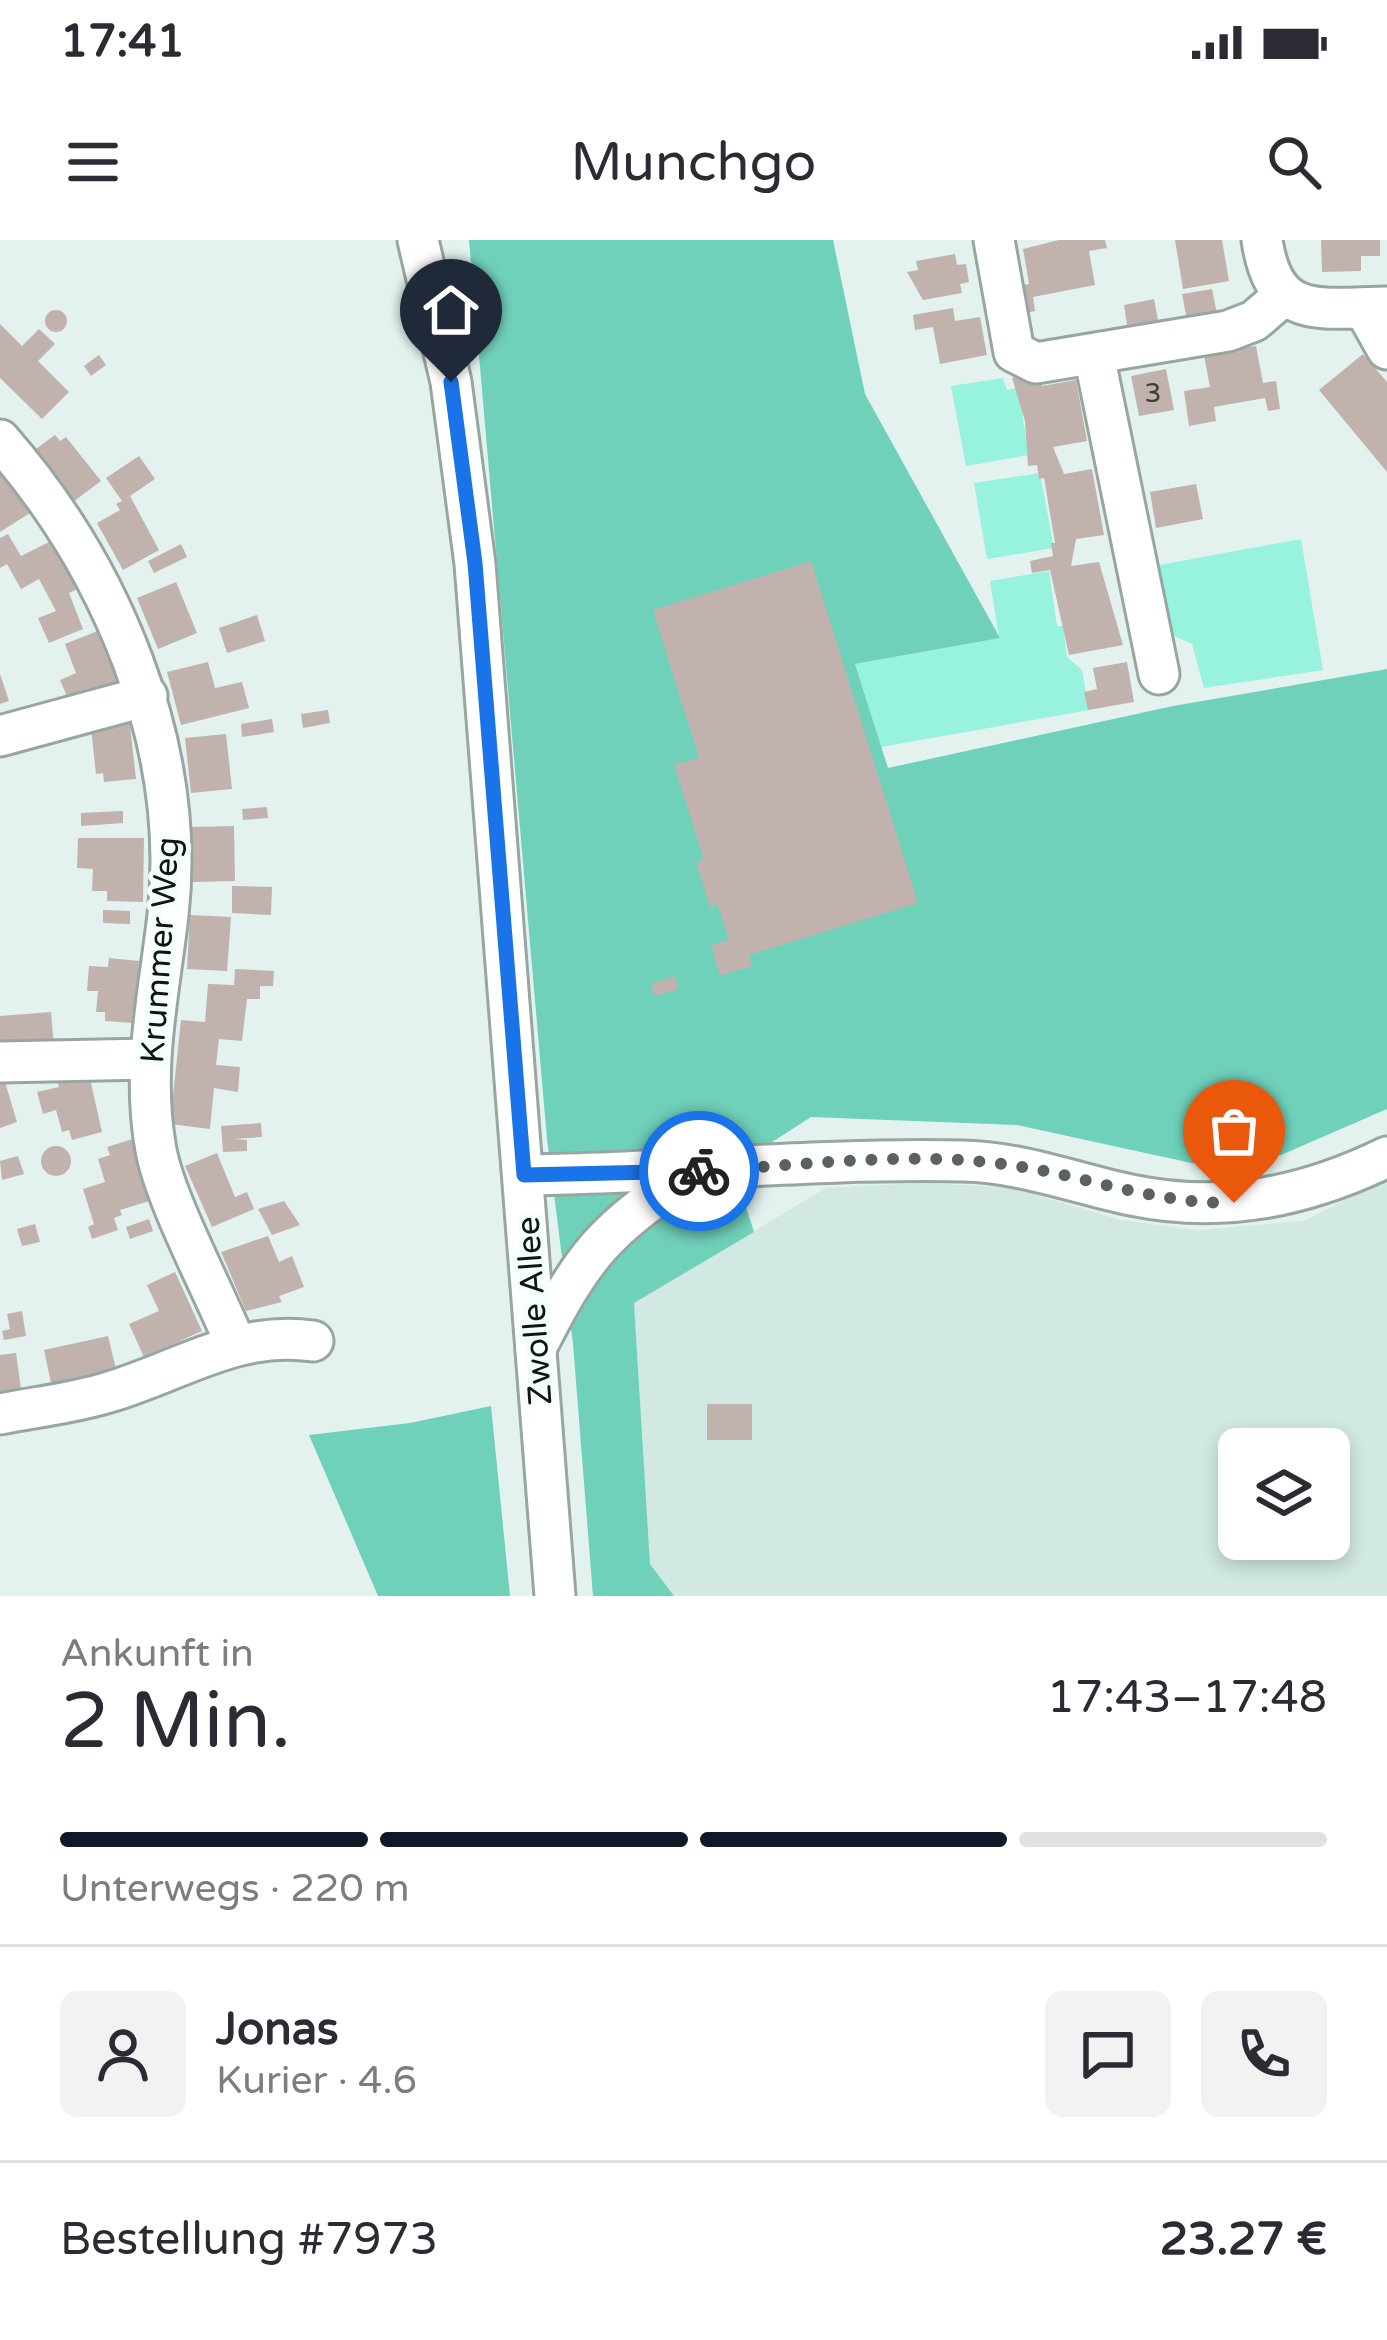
<!DOCTYPE html>
<html lang="de">
<meta charset="utf-8">
<style>
:root{--surface:#fff;--page:#f2f2f3;--text:#2b2b33;--muted:#7c7c81;--line:#e1e1e2;--accent:#111827}
body{margin:0;font-family:"Varela Round",sans-serif;background:var(--page);color:var(--text);height:100vh;display:flex;flex-direction:column;font-size:45px;white-space:nowrap}
*{box-sizing:border-box;margin:0}
p{font-size:39px;color:var(--muted)}
.icon{flex:none;width:66px;height:66px;fill:none;stroke:currentColor;stroke-width:2;stroke-linecap:round;stroke-linejoin:round}
.map{position:relative;height:1356px;overflow:hidden}
.details{display:flex;flex-direction:column;background:var(--surface);flex:1}
.details>*{flex:none}
.tools{position:absolute;left:1218px;top:1188px;display:grid;gap:24px}
.tools a{display:grid;place-items:center;width:132px;height:132px;border-radius:18px;background:var(--surface);box-shadow:0 6px 18px #0003;font-size:60px}
.pin{position:absolute;display:grid;place-items:center;width:102px;height:102px;color:#fff;margin:-123px -51px;border-radius:50% 50% 50% 0;rotate:-45deg;box-shadow:0 0 12px #0007}
.pin .icon{rotate:45deg}
.courier{position:absolute;display:grid;place-items:center;width:120px;height:120px;margin:-60px;border:9px solid #1a73e8;border-radius:50%;background:#fff;color:#222;box-shadow:0 3px 15px #0007}
.headline em{font-style:normal;font-weight:600}
.headline div{display:flex;flex-direction:column-reverse}
.headline{display:flex;align-items:center;justify-content:space-between;height:204px;padding:0 60px}
h1{font-size:78px;font-weight:600;line-height:90px}
.bar{display:grid;grid-template-columns:repeat(4,1fr);gap:18px 12px;align-content:center;height:144px;padding:0 60px}
.bar i{height:15px;border-radius:9px;background:var(--line)}
.bar .active{background:var(--accent)}
.bar p{grid-column:span 4}
.line{display:flex;align-items:center;gap:30px;padding:0 60px;border-top:3px solid var(--line)}
.line div{flex:1}
.round{display:grid;place-items:center;flex:none;width:126px;height:126px;border-radius:18px;background:var(--page)}
.status{display:flex;justify-content:space-between;align-items:center;height:84px;padding:0 60px;background:var(--surface);direction:ltr}
.status svg{height:33px;fill:currentColor}
header{display:flex;justify-content:space-between;align-items:center;height:156px;padding:0 60px;background:var(--surface);font-size:54px;font-weight:600}
.map>svg:first-child{display:block}
.built{fill:#d1e9e2;fill-rule:evenodd}
.green{fill:#97f3dd}
.forest{fill:#70d1bb}
.building{fill:#c1b2ae}
.lines{fill:none;stroke-linecap:round;stroke-linejoin:round}
.minor-casing{stroke:#97a6a1;stroke-width:45}
.minor{stroke:#fff;stroke-width:39}
.done{stroke:#5a6260;stroke-width:12;stroke-dasharray:0 21.6}
.route{stroke:#1a73e8;stroke-width:15}
.labels{text-anchor:middle;stroke-width:10;stroke-linejoin:round;paint-order:stroke}
.number-label{font-size:27px;fill:#3c3c3a}
.street-label{font-size:33px;fill:#101514;stroke:#f2fffb}
</style>
<div class="status"><b>17:41</b><svg viewBox="0 0 49 12"><path d="M0 12V9h3v3zM5 12V6h3v6zM10 12V3h3v9zM15 12V0h3v12zM26 1h20v11H26zM47 4h2v5h-2z"/></svg></div>
<header><svg class="icon" aria-label="menu" viewBox="0 0 24 24"><path d="M4 6h16M4 12h16M4 18h16"/></svg>Munchgo<svg class="icon" aria-label="search" viewBox="0 0 24 24"><circle cx="10" cy="10" r="6"/><path d="M15 15l6 6"/></svg></header>
<div class="map">
<svg width="1387" height="1356" viewBox="0 0 1387 1356">
<rect width="100%" height="100%" fill="#e3f2ee"/>
<path class="built" d="M 1387,938 L 1387,1356 L 674,1356 L 650,1324 L 634,1063 L 826,948 L 920,943 L 1008,947 L 1121,980 L 1196,990 L 1304,981 ZM 1239,1209 L 1329,1209 L 1329,1299 L 1239,1299 Z"/>
<g class="green">
<path d="M 1003,138 L 1007,150 L 1018,148 L 1029,215 L 966,226 L 951,146 Z"/>
<path d="M 1040,233 L 1054,308 L 987,319 L 974,243 Z"/>
<path d="M 1301,299 L 1323,430 L 1204,448 L 1192,404 L 1160,390 L 1149,327 Z"/>
<path d="M 1049,331 L 1057,386 L 1063,386 L 1067,417 L 1082,430 L 1089,470 L 881,507 L 855,424 L 999,398 L 990,341 Z"/>
</g>
<g class="forest">
<path d="M 469,0 L 833,0 L 865,154 L 1000,398 L 855,424 L 888,528 L 1173,466 L 1387,429 L 1387,869 L 1281,915 L 1196,924 L 1017,885 L 811,877 L 733,927 L 754,992 L 634,1063 L 650,1324 L 674,1356 L 593,1356 L 573,1104 L 547,899 Z"/>
<path d="M 491,1166 L 510,1356 L 378,1356 L 309,1195 L 410,1183 Z"/>
</g>
<g class="building">
<path d="M 1059,0 L 1105,0 L 1107,8 L 1089,11 L 1095,45 L 1033,57 L 1035,71 L 1021,74 L 1016,46 L 1029,44 L 1023,9 Z"/>
<path d="M 1175,0 L 1222,0 L 1229,41 L 1183,49 Z"/>
<path d="M 1321,0 L 1380,0 L 1380,16 L 1361,16 L 1361,31 L 1322,32 Z"/>
<path d="M 955,14 L 957,25 L 966,24 L 969,42 L 960,44 L 962,53 L 923,60 L 907,32 L 918,30 L 916,21 Z"/>
<path d="M 1212,49 L 1217,74 L 1187,80 L 1182,54 Z"/>
<path d="M 1154,59 L 1159,85 L 1128,91 L 1124,65 Z"/>
<path d="M 953,68 L 955,81 L 980,77 L 987,115 L 940,124 L 933,87 L 915,90 L 913,75 Z"/>
<circle cx="56" cy="81" r="11"/>
<path d="M 0,84 L 22,106 L 39,89 L 55,104 L 38,121 L 69,152 L 42,179 L 0,138 Z"/>
<path d="M 1256,106 L 1263,143 L 1276,141 L 1280,169 L 1268,171 L 1265,158 L 1214,167 L 1216,181 L 1189,186 L 1184,151 L 1210,147 L 1204,115 Z"/>
<path d="M 1363,114 L 1387,142 L 1387,232 L 1319,150 Z"/>
<path d="M 99,115 L 106,125 L 91,136 L 84,126 Z"/>
<path d="M 1166,129 L 1174,170 L 1139,176 L 1131,136 Z"/>
<path d="M 1039,133 L 1042,146 L 1076,140 L 1087,201 L 1053,207 L 1064,234 L 1092,229 L 1104,295 L 1076,299 L 1071,326 L 1099,322 L 1123,405 L 1069,415 L 1050,330 L 1032,333 L 1030,321 L 1053,316 L 1051,303 L 1055,303 L 1044,238 L 1039,239 L 1037,225 L 1028,226 L 1025,181 L 1012,138 Z"/>
<path d="M 55,195 L 60,201 L 66,197 L 101,241 L 69,265 L 29,214 Z"/>
<path d="M 0,213 L 41,266 L 0,292 Z"/>
<path d="M 139,216 L 155,239 L 130,256 L 159,310 L 123,330 L 97,283 L 120,270 L 116,264 L 122,261 L 106,238 Z"/>
<path d="M 1196,244 L 1203,279 L 1156,288 L 1150,252 Z"/>
<path d="M 8,294 L 21,316 L 63,295 L 90,343 L 69,353 L 83,389 L 49,403 L 38,378 L 56,371 L 39,339 L 21,349 L 7,324 L 0,328 L 0,298 Z"/>
<path d="M 181,304 L 187,317 L 154,333 L 148,321 Z"/>
<path d="M 811,321 L 918,663 L 749,715 L 752,726 L 720,736 L 711,705 L 729,700 L 718,665 L 710,667 L 696,622 L 704,620 L 674,525 L 699,518 L 653,370 Z"/>
<path d="M 176,342 L 197,393 L 158,409 L 137,358 Z"/>
<path d="M 257,375 L 265,401 L 227,413 L 219,388 Z"/>
<path d="M 110,386 L 134,445 L 71,466 L 60,440 L 76,433 L 65,404 Z"/>
<path d="M 208,422 L 215,448 L 242,442 L 249,468 L 181,485 L 167,432 Z"/>
<path d="M 1127,422 L 1134,462 L 1088,470 L 1084,452 L 1097,449 L 1093,428 Z"/>
<path d="M 0,434 L 9,461 L 0,464 Z"/>
<path d="M 328,470 L 330,483 L 303,488 L 301,474 Z"/>
<path d="M 129,477 L 136,539 L 104,542 L 103,533 L 96,534 L 91,488 Z"/>
<path d="M 272,479 L 274,492 L 242,497 L 241,484 Z"/>
<path d="M 226,494 L 232,549 L 191,553 L 185,498 Z"/>
<path d="M 267,567 L 268,578 L 243,580 L 242,569 Z"/>
<path d="M 123,571 L 123,583 L 81,586 L 81,573 Z"/>
<path d="M 234,586 L 235,641 L 192,642 L 192,587 Z"/>
<path d="M 78,598 L 144,598 L 143,662 L 107,661 L 107,651 L 92,651 L 93,629 L 77,628 Z"/>
<path d="M 232,646 L 272,647 L 271,675 L 232,673 Z"/>
<path d="M 103,670 L 130,671 L 130,684 L 103,683 Z"/>
<path d="M 190,675 L 231,677 L 227,731 L 187,729 Z"/>
<path d="M 109,718 L 139,721 L 134,783 L 105,781 L 105,772 L 96,772 L 98,751 L 87,751 L 89,726 L 108,727 Z"/>
<path d="M 235,729 L 274,731 L 273,746 L 260,746 L 260,759 L 247,759 L 242,801 L 219,799 L 216,825 L 240,827 L 238,852 L 214,848 L 210,889 L 170,884 L 181,780 L 205,782 L 208,744 L 234,745 Z"/>
<path d="M 675,736 L 678,749 L 655,756 L 651,744 Z"/>
<path d="M 51,772 L 54,807 L 0,812 L 0,776 Z"/>
<path d="M 88,830 L 102,892 L 72,900 L 69,890 L 62,892 L 56,870 L 43,874 L 37,852 L 59,847 L 55,832 Z"/>
<path d="M 5,842 L 17,882 L 0,888 L 0,843 Z"/>
<path d="M 261,883 L 262,897 L 233,899 L 247,900 L 247,911 L 223,912 L 221,886 Z"/>
<path d="M 136,898 L 156,959 L 120,970 L 122,975 L 114,978 L 118,990 L 92,999 L 88,987 L 94,984 L 83,949 L 105,942 L 98,919 L 110,915 L 107,907 Z"/>
<circle cx="56" cy="921" r="15"/>
<path d="M 217,913 L 235,957 L 247,952 L 254,969 L 212,987 L 185,926 Z"/>
<path d="M 18,916 L 24,934 L 2,940 L 0,921 Z"/>
<path d="M 284,961 L 300,985 L 272,995 L 258,969 Z"/>
<path d="M 149,979 L 153,991 L 130,999 L 126,987 Z"/>
<path d="M 35,984 L 40,1002 L 22,1006 L 17,989 Z"/>
<path d="M 268,996 L 279,1022 L 292,1016 L 304,1047 L 279,1056 L 282,1062 L 246,1071 L 221,1012 Z"/>
<path d="M 175,1032 L 202,1091 L 144,1117 L 129,1084 L 159,1071 L 147,1045 Z"/>
<path d="M 22,1071 L 26,1096 L 4,1100 L 2,1091 L 10,1089 L 7,1074 Z"/>
<path d="M 108,1096 L 116,1129 L 51,1143 L 44,1110 Z"/>
<path d="M 16,1113 L 21,1149 L 0,1152 L 0,1115 Z"/>
<rect x="707" y="1164" width="45" height="36"/>
</g>
<g class="lines">
<defs>
<g id="minor">
<path d="M 418,0 L 451,142 L 475,324 L 555,1356"/>
<path d="M 994,0 L 1014,112 L 1036,123 L 1228,91 L 1254,81 L 1282,57"/>
<path d="M 1262,0 C 1274,81 1318,68 1387,67"/>
<path d="M 1364,68 L 1387,109"/>
<path d="M 1094,115 L 1159,434"/>
<path d="M 0,200 C 111,327 187,504 168,675 C 159,754 141,829 156,910 C 165,960 214,1051 235,1103"/>
<path d="M 0,496 L 147,456"/>
<path d="M 0,822 L 150,819"/>
<path d="M 524,935 C 670,933 816,918 962,921 C 1021,922 1074,943 1131,955 C 1222,974 1305,957 1387,917"/>
<path d="M 536,1108 C 584,1014 603,991 692,932"/>
<path d="M 0,1174 C 36,1167 74,1163 109,1152 C 180,1131 237,1090 313,1101"/>
</g>
</defs>
<use href="#minor" class="minor-casing"/>
<use href="#minor" class="minor"/>
</g>
<g class="lines">
<path class="done" d="M 699,931 C 799,926 909,910 1010,925 C 1087,936 1155,964 1234,963"/>
<path class="route" d="M 451,142 L 475,323 L 524,935 L 699,931"/>
</g>
<g class="labels">
<g class="number-label">
<text x="1153" y="162">3</text>
</g>
<g class="street-label">
<text transform="translate(159 710) rotate(-86)" y="12">Krummer Weg</text>
<text transform="translate(533 1071) rotate(-94)" y="12">Zwolle Allee</text>
</g>
</g>
</svg>
<div class="tools">
<a><svg class="icon" aria-label="layers" viewBox="0 0 24 24"><path d="M12 4l9 5-9 5-9-5zM3 14l9 5 9-5"/></svg></a>
</div>
<div class="pin" style="left:1234px;top:963px;background:#ea580c"><svg class="icon" aria-label="bag" viewBox="0 0 24 24"><path d="M5 8h14l-1 12H6zM9 8a3 3 0 0 1 6 0"/></svg></div>
<div class="pin" style="left:451px;top:142px;background:#1f2937"><svg class="icon" aria-label="home" viewBox="0 0 24 24"><path d="M3 11l9-7 9 7M6 9v11h12V9"/></svg></div>
<div class="courier" style="left:699px;top:931px"><svg class="icon" aria-label="bike" viewBox="0 0 24 24"><circle cx="6" cy="16" r="4"/><circle cx="18" cy="16" r="4"/><path d="M6 16l4-8h5l3 8M10 8l3 8H6M13 5h3"/></svg></div>
</div>
<section class="details">
<div class="headline"><div><h1>2 Min.</h1><p>Ankunft in</p></div><em>17:43–17:48</em></div>
<div class="bar"><i class="active"></i><i class="active"></i><i class="active"></i><i></i><p>Unterwegs · 220 m</p></div>
<div class="line" style="height:216px"><a class="round"><svg class="icon" aria-label="person" viewBox="0 0 24 24"><circle cx="12" cy="8" r="4"/><path d="M4 21q1-7 8-7t8 7"/></svg></a><div><b>Jonas</b><p>Kurier · 4.6</p></div><a class="round"><svg class="icon" aria-label="chat" viewBox="0 0 24 24"><path d="M4 5h16v11H9l-5 4z"/></svg></a><a class="round"><svg class="icon" aria-label="phone" viewBox="0 0 24 24"><path d="M5 4h4l2 5-3 2q2 4 5 5l2-3 5 2v4C11 20 4 13 5 4z"/></svg></a></div>
<div class="line" style="height:156px"><div>Bestellung #7973</div><b>23.27 €</b></div>
</section>
